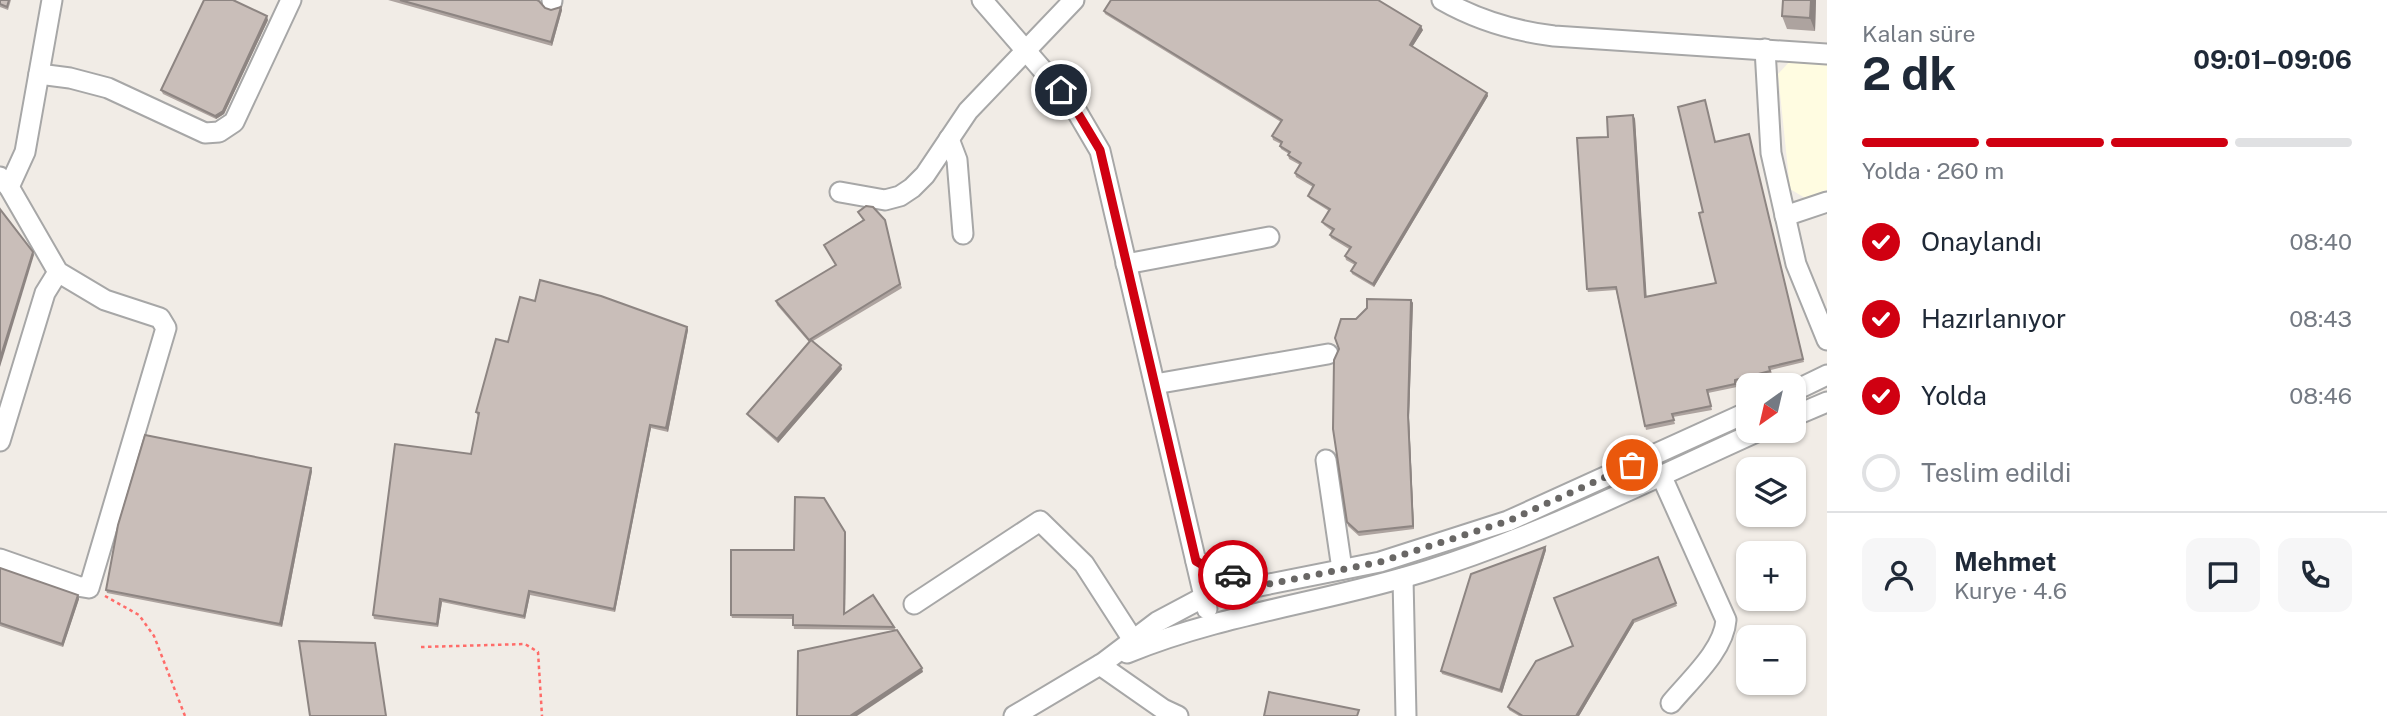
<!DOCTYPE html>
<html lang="tr">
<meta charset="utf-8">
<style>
:root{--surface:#fff;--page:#f6f6f7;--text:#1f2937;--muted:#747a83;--line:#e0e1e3;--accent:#d00011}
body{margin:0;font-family:"Public Sans",sans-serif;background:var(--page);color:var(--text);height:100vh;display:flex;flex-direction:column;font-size:26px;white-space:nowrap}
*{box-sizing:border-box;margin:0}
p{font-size:23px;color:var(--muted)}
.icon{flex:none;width:38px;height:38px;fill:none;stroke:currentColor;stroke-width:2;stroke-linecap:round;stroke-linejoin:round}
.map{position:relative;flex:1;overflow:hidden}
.side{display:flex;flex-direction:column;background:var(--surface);width:560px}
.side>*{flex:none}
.needle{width:46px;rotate:214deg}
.controls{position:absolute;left:1736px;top:373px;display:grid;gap:14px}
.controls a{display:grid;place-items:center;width:70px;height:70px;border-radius:14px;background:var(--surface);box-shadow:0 2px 5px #0004;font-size:35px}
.pin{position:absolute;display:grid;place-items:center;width:60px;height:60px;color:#fff;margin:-30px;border:4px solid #fff;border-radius:50%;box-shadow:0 2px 7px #0007}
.courier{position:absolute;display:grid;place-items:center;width:70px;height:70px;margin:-35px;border:5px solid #d00011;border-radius:50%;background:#fff;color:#222;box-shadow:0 2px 9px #0007}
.overview em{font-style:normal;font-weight:700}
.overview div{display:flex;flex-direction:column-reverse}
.overview{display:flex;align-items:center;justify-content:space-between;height:119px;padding:0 35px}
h1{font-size:46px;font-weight:700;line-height:52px}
.bar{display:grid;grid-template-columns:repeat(4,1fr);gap:10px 7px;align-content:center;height:84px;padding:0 35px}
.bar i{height:9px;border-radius:5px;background:var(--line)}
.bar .on{background:var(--accent)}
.bar p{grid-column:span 4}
.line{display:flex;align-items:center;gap:18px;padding:0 35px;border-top:2px solid var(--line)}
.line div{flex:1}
.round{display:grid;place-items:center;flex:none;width:74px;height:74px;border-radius:14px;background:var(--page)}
ol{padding:0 35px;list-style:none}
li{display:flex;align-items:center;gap:21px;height:77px}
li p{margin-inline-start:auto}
li .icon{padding:7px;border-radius:50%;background:var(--accent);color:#fff;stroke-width:4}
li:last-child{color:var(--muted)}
li i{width:38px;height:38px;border:4px solid var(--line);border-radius:50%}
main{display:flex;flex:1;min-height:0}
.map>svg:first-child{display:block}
.education{fill:#fffce1}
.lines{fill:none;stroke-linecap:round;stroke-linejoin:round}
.minor-casing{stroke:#a7a7a7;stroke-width:23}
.path{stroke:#ff6c69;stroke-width:2.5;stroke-dasharray:3.5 3.5;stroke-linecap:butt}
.minor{stroke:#fff;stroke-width:19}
.wall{fill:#ada39f}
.shaded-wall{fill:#8d8582}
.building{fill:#c9beb9;stroke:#8d8582;stroke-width:2}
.done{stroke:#696765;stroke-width:7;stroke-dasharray:0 12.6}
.route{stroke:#d00011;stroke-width:9}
</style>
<main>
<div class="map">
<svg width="1827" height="716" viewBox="0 0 1827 716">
<rect width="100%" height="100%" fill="#f1ece6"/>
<path class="education" d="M 1790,61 L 1827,64 L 1827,190 L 1805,198 L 1790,189 L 1778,74 Z"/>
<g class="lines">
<defs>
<g id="minor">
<path d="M 982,0 L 1073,105 L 1100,151 L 1207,609"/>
<path d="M 1442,0 C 1477,20 1514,31 1554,36 L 1827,54"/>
<path d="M 552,1 L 552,0"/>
<path d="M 1765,49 L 1771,153 L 1796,264 L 1827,340"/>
<path d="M 39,74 L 70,78 L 108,88 L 205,133 L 219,132 L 234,122 L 291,0"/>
<path d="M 949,139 L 957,160 L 963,234"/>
<path d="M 0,177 L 9,187 L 58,272 L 105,300 L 160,318 L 166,328 L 89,588 L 77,586 L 0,559"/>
<path d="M 9,187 L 25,152 L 52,0"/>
<path d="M 840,192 L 885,200 L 900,196 L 912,188 L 925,175 L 968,111 L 1074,0"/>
<path d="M 1785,216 L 1827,202"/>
<path d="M 1126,264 L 1269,237"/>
<path d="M 1155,384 L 1328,354"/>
<path d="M 1794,391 L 1827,375"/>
<path d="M 1794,416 L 1827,402"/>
<path d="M 0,441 L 45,293 L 58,272"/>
<path d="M 1326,460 L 1342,569"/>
<path d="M 1661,475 L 1726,620 C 1724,650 1690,680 1671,703"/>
<path d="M 1196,561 L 1222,573 L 1261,582"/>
<path d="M 1403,578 L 1406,716"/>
<path d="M 914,604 L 1040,521 L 1084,564 L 1133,640"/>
<path d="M 1127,653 C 1224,613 1329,602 1429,570 C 1543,534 1652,479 1761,430"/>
<path d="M 1100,665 L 1163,709 L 1178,716"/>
<path d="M 1014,716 L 1103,663 L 1157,622 L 1204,597 L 1380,562 L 1508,521 L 1748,412"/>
</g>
</defs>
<use href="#minor" class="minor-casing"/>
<g class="path">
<path d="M 105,596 L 139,615 L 154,636 L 185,716"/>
<path d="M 421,647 L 525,644 L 538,652 L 542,716"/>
</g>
<use href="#minor" class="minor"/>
</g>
<g class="wall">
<path d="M 0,0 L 11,0 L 8,10 L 0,7 Z"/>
<path d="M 388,0 L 537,0 L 545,8 L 551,10 L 561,7 L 562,10 L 552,46 Z"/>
<path d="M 1783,0 L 1816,0 L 1815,31 L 1787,29 L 1782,16 Z"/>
<path d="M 1104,11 L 1423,30 L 1412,47 L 1487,93 L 1488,96 L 1374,287 L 1352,274 L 1351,271 L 1355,265 L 1346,260 L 1345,256 L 1349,249 L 1331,238 L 1330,235 L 1332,231 L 1324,225 L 1322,222 L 1329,211 L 1310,199 L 1308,196 L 1313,187 L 1296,177 L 1295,173 L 1300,165 L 1289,159 L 1288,155 L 1289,154 L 1281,149 L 1280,146 L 1281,144 L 1273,140 L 1272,136 L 1281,122 L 1105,14 Z"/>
<path d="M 268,20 L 224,114 L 216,119 L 163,94 L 161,90 Z"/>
<path d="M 1633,115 L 1635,119 L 1646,297 L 1716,283 L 1716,142 L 1749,134 L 1804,362 L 1771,370 L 1772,375 L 1736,383 L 1737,387 L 1708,393 L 1712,410 L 1673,417 L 1675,424 L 1646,430 L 1616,290 L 1588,292 L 1587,289 L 1608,137 Z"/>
<path d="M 873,207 L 902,288 L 813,341 L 842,369 L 778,443 L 749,417 L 747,414 L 809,342 L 777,305 L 776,301 L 836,265 L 824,245 L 863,220 L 858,212 Z"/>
<path d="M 1411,300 L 1413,303 L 1409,418 L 1414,529 L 1359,536 L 1348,526 L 1347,522 L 1339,349 L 1356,319 Z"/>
<path d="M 535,301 L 687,327 L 688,330 L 668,432 L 651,428 L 615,612 L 530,595 L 525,619 L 442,602 L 438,627 L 374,619 L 373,615 L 471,454 L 478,416 L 476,412 L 508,342 Z"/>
<path d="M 312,471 L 282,627 L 107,593 L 106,590 Z"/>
<path d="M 845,532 L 846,535 L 845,614 L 894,627 L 923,672 L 895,630 L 794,629 L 793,619 L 732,618 L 731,615 L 794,550 Z"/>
<path d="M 1545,547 L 1546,550 L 1502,693 L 1442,674 L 1441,671 Z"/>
<path d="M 1658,557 L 1677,606 L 1634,623 L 1579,716 L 1519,716 L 1509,710 L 1508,707 L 1573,646 Z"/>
<path d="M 0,568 L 78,595 L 79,599 L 63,647 L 0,626 Z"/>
</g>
<g class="shaded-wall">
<path d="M 1811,0 L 1816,0 L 1815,31 L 1810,18 Z"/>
<path d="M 561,7 L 562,10 L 552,46 L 551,42 Z"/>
<path d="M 267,16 L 268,20 L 224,114 L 216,119 L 215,116 Z"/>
<path d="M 1421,26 L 1423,30 L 1411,49 L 1410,45 Z"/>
<path d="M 1487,93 L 1488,96 L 1374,287 L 1373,284 Z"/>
<path d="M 1633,115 L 1635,119 L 1647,301 L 1645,297 Z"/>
<path d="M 33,252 L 34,255 L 0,367 L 0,359 Z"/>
<path d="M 1411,300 L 1413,303 L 1409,418 L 1414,529 L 1413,526 L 1408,415 Z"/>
<path d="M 687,327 L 688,330 L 668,432 L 666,428 Z"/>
<path d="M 841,365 L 842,369 L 778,443 L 777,439 Z"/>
<path d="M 650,425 L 651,428 L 615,612 L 614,609 Z"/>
<path d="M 311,468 L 312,471 L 282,627 L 280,624 Z"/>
<path d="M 845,532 L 846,535 L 845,618 L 844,614 Z"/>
<path d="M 1545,547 L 1546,550 L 1502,693 L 1500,690 Z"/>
<path d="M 529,591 L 530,595 L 525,619 L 524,616 Z"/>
<path d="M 78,595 L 79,599 L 63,647 L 62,644 Z"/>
<path d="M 440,599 L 442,602 L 438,627 L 437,624 Z"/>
<path d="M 1633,620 L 1634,623 L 1579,716 L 1576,716 Z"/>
<path d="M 922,668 L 923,672 L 857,716 L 850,716 Z"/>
</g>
<g class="building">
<path d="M 0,0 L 9,0 L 7,7 L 0,4 Z"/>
<path d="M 204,0 L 233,0 L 267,16 L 223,111 L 215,116 L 161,90 Z"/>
<path d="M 400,0 L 537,0 L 539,1 L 545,8 L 551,10 L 561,7 L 551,42 Z"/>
<path d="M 1111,0 L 1378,0 L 1421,26 L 1410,45 L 1487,93 L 1373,284 L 1351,271 L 1356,263 L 1345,256 L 1351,247 L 1330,235 L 1334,229 L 1322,222 L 1330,209 L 1308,196 L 1314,185 L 1295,173 L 1301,163 L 1288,155 L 1290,152 L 1280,146 L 1282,142 L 1272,136 L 1282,120 L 1104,11 Z"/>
<path d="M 1783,0 L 1811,0 L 1810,18 L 1782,16 Z"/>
<path d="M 1705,100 L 1715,142 L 1749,134 L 1803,359 L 1769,367 L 1770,371 L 1735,380 L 1735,384 L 1707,390 L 1711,406 L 1672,414 L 1674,420 L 1645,426 L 1616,287 L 1587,289 L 1577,138 L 1608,137 L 1607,117 L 1633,115 L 1645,297 L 1716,283 L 1699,213 L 1703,212 L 1678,107 Z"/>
<path d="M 866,206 L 873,207 L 885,220 L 900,284 L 809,340 L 776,301 L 836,265 L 824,245 L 864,220 L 858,212 Z"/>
<path d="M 0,209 L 33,252 L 0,359 Z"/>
<path d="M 540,280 L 601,296 L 687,327 L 666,428 L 650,425 L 614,609 L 529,591 L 524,616 L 440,599 L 437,624 L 373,615 L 395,444 L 471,454 L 479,413 L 476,412 L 496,339 L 508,342 L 520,297 L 535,301 Z"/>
<path d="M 1367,299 L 1411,300 L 1408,415 L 1413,526 L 1358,532 L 1347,522 L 1333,429 L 1334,360 L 1339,349 L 1335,338 L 1341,319 L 1356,319 L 1367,308 Z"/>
<path d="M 811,340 L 841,365 L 777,439 L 747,414 Z"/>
<path d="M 145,435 L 311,468 L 280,624 L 106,590 L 118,525 Z"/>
<path d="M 795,497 L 824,498 L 845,532 L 844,614 L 873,595 L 894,627 L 793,625 L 793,615 L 731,615 L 731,550 L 794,550 Z"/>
<path d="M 1545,547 L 1500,690 L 1441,671 L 1471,574 Z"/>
<path d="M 1658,557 L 1676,603 L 1633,620 L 1576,716 L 1523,716 L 1508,707 L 1536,661 L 1573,646 L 1554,598 Z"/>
<path d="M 0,568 L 78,595 L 62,644 L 0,623 Z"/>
<path d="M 897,630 L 922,668 L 850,716 L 797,716 L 798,651 Z"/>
<path d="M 299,641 L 375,643 L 386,716 L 310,716 Z"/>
<path d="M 1269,692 L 1359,710 L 1357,716 L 1264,716 Z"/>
</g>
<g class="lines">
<path class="done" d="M 1233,575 L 1269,584 L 1380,562 L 1508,521 L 1632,465"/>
<path class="route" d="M 1061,90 L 1073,105 L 1100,150 L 1196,561 L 1208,568 L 1233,575"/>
</g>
</svg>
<div class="controls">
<a><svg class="needle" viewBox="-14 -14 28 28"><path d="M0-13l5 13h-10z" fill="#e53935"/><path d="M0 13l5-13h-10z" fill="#747a83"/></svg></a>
<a><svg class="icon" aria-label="layers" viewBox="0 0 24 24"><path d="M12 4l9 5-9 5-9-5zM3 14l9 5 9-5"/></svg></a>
<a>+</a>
<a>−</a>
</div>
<div class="pin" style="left:1632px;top:465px;background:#ea580c"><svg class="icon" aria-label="bag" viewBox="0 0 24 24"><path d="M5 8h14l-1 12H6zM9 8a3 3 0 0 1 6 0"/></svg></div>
<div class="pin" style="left:1061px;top:90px;background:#1f2937"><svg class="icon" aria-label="home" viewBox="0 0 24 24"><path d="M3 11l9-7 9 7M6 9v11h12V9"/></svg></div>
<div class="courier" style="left:1233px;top:575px"><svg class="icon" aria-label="car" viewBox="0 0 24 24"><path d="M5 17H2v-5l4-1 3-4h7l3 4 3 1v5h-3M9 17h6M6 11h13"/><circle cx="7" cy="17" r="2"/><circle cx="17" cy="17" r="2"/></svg></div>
</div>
<section class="side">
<div class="overview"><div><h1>2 dk</h1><p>Kalan süre</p></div><em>09:01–09:06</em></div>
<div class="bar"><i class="on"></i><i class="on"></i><i class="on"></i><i></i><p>Yolda · 260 m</p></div>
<ol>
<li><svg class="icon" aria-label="check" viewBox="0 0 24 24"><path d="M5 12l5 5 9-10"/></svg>Onaylandı<p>08:40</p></li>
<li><svg class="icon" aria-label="check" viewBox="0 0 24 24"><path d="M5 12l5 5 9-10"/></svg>Hazırlanıyor<p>08:43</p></li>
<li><svg class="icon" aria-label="check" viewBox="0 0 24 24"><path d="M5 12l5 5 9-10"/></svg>Yolda<p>08:46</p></li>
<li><i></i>Teslim edildi</li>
</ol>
<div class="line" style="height:126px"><a class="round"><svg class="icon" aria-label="person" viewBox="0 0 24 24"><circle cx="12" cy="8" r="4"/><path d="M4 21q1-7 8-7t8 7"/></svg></a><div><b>Mehmet</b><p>Kurye · 4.6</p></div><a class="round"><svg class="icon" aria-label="chat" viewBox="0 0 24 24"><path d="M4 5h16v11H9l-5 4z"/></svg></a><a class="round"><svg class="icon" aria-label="phone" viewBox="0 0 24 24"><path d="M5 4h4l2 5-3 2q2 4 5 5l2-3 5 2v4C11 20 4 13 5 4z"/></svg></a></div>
</section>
</main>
